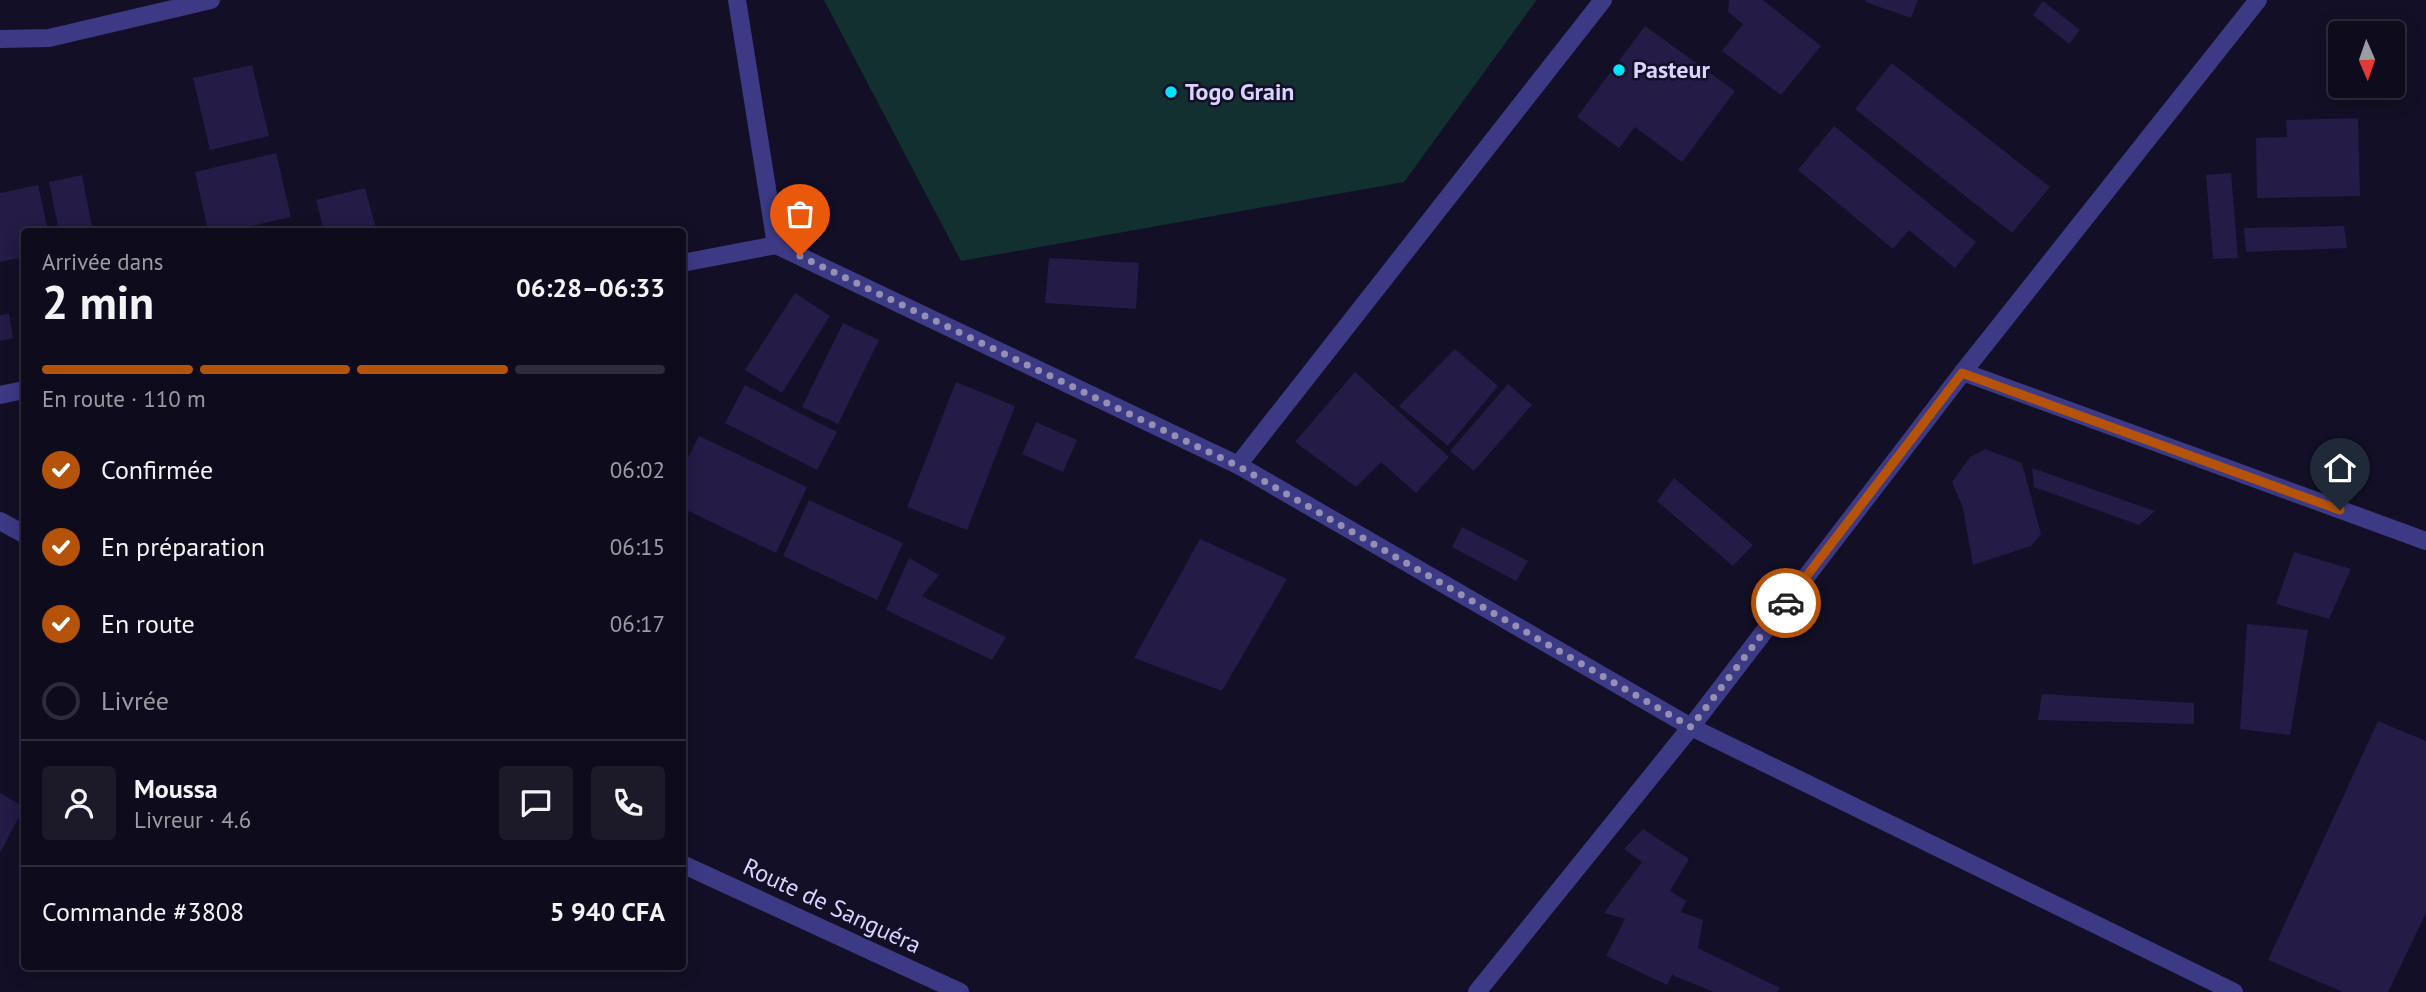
<!DOCTYPE html>
<html lang="fr">
<meta charset="utf-8">
<style>
:root{--surface:#0e0b1c;--page:#1c1929;--text:#f1f3f6;--muted:#9b9ba3;--line:#2e2b3b;--accent:#b45309}
body{margin:0;font-family:"PT Sans",sans-serif;background:var(--page);color:var(--text);height:100vh;display:flex;flex-direction:column;font-size:26px;white-space:nowrap}
*{box-sizing:border-box;margin:0}
p{font-size:23px;color:var(--muted)}
.icon{flex:none;width:38px;height:38px;fill:none;stroke:currentColor;stroke-width:2;stroke-linecap:round;stroke-linejoin:round}
.map{position:relative;flex:1;overflow:hidden}
.sheet{position:absolute;left:21px;top:228px;width:665px;height:742px;display:flex;flex-direction:column;background:var(--surface);border-radius:7px;box-shadow:0 4px 18px #0003,0 0 0 2px var(--line)}
.sheet>*{flex:none}
.needle{width:46px;rotate:178deg}
.fabs{position:absolute;left:2328px;top:21px;display:grid;gap:14px}
.fabs a{display:grid;place-items:center;width:77px;height:77px;border-radius:7px;background:var(--surface);box-shadow:0 4px 18px #0003,0 0 0 2px var(--line);font-size:35px}
.pin{position:absolute;display:grid;place-items:center;width:60px;height:60px;color:#fff;margin:-72px -30px;border-radius:50% 50% 50% 0;rotate:-45deg;box-shadow:0 0 7px #0007}
.pin .icon{rotate:45deg}
.courier{position:absolute;display:grid;place-items:center;width:70px;height:70px;margin:-35px;border:5px solid #b45309;border-radius:50%;background:#fff;color:#222;box-shadow:0 2px 9px #0007}
.headline em{font-style:normal;font-weight:800}
.headline div{display:flex;flex-direction:column-reverse}
.headline{display:flex;align-items:center;justify-content:space-between;height:119px;padding:0 21px}
h1{font-size:46px;font-weight:800;line-height:52px}
.bar{display:grid;grid-template-columns:repeat(4,1fr);gap:10px 7px;align-content:center;height:84px;padding:0 21px}
.bar i{height:9px;border-radius:5px;background:var(--line)}
.bar .current{background:var(--accent)}
.bar p{grid-column:span 4}
.line{display:flex;align-items:center;gap:18px;padding:0 21px;border-top:2px solid var(--line)}
.line div{flex:1}
.round{display:grid;place-items:center;flex:none;width:74px;height:74px;border-radius:7px;background:var(--page)}
ol{padding:0 21px;list-style:none}
li{display:flex;align-items:center;gap:21px;height:77px}
li p{margin-inline-start:auto}
li .icon{padding:7px;border-radius:50%;background:var(--accent);color:#fff;stroke-width:4}
li:last-child{color:var(--muted)}
li i{width:38px;height:38px;border:4px solid var(--line);border-radius:50%}
.map>svg:first-child{display:block}
.green{fill:#12302f}
.building{fill:#241b47}
.lines{fill:none;stroke-linecap:round;stroke-linejoin:round}
.minor{stroke:#3d3a85;stroke-width:18}
.done{stroke:#948fb3;stroke-width:7;stroke-dasharray:0 12.6}
.route{stroke:#b45309;stroke-width:9}
.poi-dot{fill:#00e5ff;stroke:#130f26;stroke-width:2.5}
.labels{text-anchor:middle;stroke-width:5;stroke-linejoin:round;paint-order:stroke}
.poi-label{font-size:24px;font-weight:bold;fill:#d9d4ff;stroke:#130f26;text-anchor:start}
.street-label{font-size:24px;fill:#d9d4ff;stroke:#130f26}
</style>
<div class="map">
<svg width="2426" height="992" viewBox="0 0 2426 992">
<rect width="100%" height="100%" fill="#130f26"/>
<path class="green" d="M 824,0 L 1535,0 L 1536,1 L 1404,182 L 961,261 Z"/>
<g class="building">
<path d="M 1729,0 L 1763,0 L 1821,46 L 1781,95 L 1722,51 L 1743,24 L 1728,12 Z"/>
<path d="M 1866,0 L 1918,0 L 1911,18 L 1865,2 Z"/>
<path d="M 2043,1 L 2080,30 L 2069,44 L 2033,15 Z"/>
<path d="M 1645,26 L 1735,91 L 1682,162 L 1635,127 L 1619,148 L 1577,117 Z"/>
<path d="M 1892,63 L 2050,187 L 2012,233 L 1855,109 Z"/>
<path d="M 252,65 L 269,136 L 210,150 L 193,78 Z"/>
<path d="M 2358,118 L 2360,196 L 2257,198 L 2256,138 L 2287,137 L 2286,120 Z"/>
<path d="M 1834,126 L 1976,242 L 1955,268 L 1909,230 L 1893,249 L 1798,170 Z"/>
<path d="M 276,153 L 291,217 L 230,231 L 208,231 L 195,172 Z"/>
<path d="M 2231,173 L 2238,258 L 2213,259 L 2206,175 Z"/>
<path d="M 82,175 L 93,231 L 59,231 L 49,182 Z"/>
<path d="M 38,185 L 48,231 L 24,231 L 24,257 L 0,262 L 0,193 Z"/>
<path d="M 365,188 L 375,225 L 349,231 L 324,231 L 316,200 Z"/>
<path d="M 2344,226 L 2347,248 L 2246,252 L 2244,228 Z"/>
<path d="M 1049,258 L 1139,263 L 1136,309 L 1045,303 Z"/>
<path d="M 795,293 L 830,316 L 782,393 L 745,370 Z"/>
<path d="M 9,314 L 13,338 L 0,341 L 0,315 Z"/>
<path d="M 843,323 L 879,340 L 838,424 L 802,407 Z"/>
<path d="M 1455,349 L 1498,386 L 1448,446 L 1399,406 Z"/>
<path d="M 1355,372 L 1449,457 L 1416,493 L 1381,462 L 1356,487 L 1295,442 Z"/>
<path d="M 956,382 L 1015,406 L 967,530 L 907,507 Z"/>
<path d="M 1508,384 L 1532,405 L 1474,471 L 1450,451 Z"/>
<path d="M 745,385 L 837,432 L 817,470 L 725,423 Z"/>
<path d="M 1036,422 L 1077,440 L 1063,472 L 1022,454 Z"/>
<path d="M 699,436 L 807,487 L 776,553 L 682,508 L 682,469 Z"/>
<path d="M 1985,449 L 2022,463 L 2041,534 L 2031,546 L 1973,565 L 1963,508 L 1952,482 L 1970,457 Z"/>
<path d="M 2032,468 L 2155,511 L 2139,525 L 2034,487 Z"/>
<path d="M 1674,478 L 1753,545 L 1733,566 L 1657,501 Z"/>
<path d="M 809,500 L 903,543 L 877,600 L 783,556 Z"/>
<path d="M 1462,527 L 1528,561 L 1516,581 L 1452,547 Z"/>
<path d="M 1200,539 L 1287,579 L 1222,691 L 1134,658 Z"/>
<path d="M 2294,552 L 2351,569 L 2329,619 L 2276,604 Z"/>
<path d="M 909,558 L 939,575 L 922,596 L 1006,637 L 992,660 L 886,610 Z"/>
<path d="M 2247,624 L 2308,630 L 2290,735 L 2240,729 Z"/>
<path d="M 2042,694 L 2194,703 L 2194,724 L 2038,720 Z"/>
<path d="M 2378,721 L 2426,741 L 2426,913 L 2388,992 L 2343,992 L 2268,960 Z"/>
<path d="M 0,793 L 24,807 L 0,853 Z"/>
<path d="M 1643,829 L 1689,859 L 1670,891 L 1686,901 L 1681,912 L 1703,920 L 1698,948 L 1780,988 L 1777,992 L 1714,992 L 1672,975 L 1667,985 L 1606,956 L 1625,919 L 1604,913 L 1642,862 L 1624,849 Z"/>
</g>
<g class="lines">
<g class="minor">
<path d="M 737,0 L 776,245"/>
<path d="M 0,39 L 49,38 L 211,0"/>
<path d="M 682,263 L 776,245 L 1238,465 L 1691,727 L 2234,992"/>
<path d="M 1963,372 L 2426,541"/>
<path d="M 0,395 L 24,390"/>
<path d="M 1238,465 L 1603,0"/>
<path d="M 0,521 L 24,534"/>
<path d="M 682,864 L 960,992"/>
<path d="M 1477,992 L 1691,727 L 1963,372 L 2258,0"/>
</g>
</g>
<g class="lines">
<path class="done" d="M 800,256 L 1238,466 L 1691,727 L 1786,603"/>
<path class="route" d="M 1786,603 L 1962,373 L 2340,510"/>
</g>
<g class="poi-dot">
<circle cx="1619" cy="70" r="7"/>
<circle cx="1171" cy="92" r="7"/>
</g>
<g class="labels">
<g class="poi-label">
<text x="1633" y="78">Pasteur</text>
<text x="1185" y="100">Togo Grain</text>
</g>
<g class="street-label">
<text transform="translate(832 906) rotate(25)" y="8">Route de Sanguéra</text>
</g>
</g>
</svg>
<div class="fabs">
<a><svg class="needle" viewBox="-14 -14 28 28"><path d="M0-13l5 13h-10z" fill="#e53935"/><path d="M0 13l5-13h-10z" fill="#9b9ba3"/></svg></a>
</div>
<div class="pin" style="left:800px;top:256px;background:#ea580c"><svg class="icon" aria-label="bag" viewBox="0 0 24 24"><path d="M5 8h14l-1 12H6zM9 8a3 3 0 0 1 6 0"/></svg></div>
<div class="pin" style="left:2340px;top:510px;background:#1f2937"><svg class="icon" aria-label="home" viewBox="0 0 24 24"><path d="M3 11l9-7 9 7M6 9v11h12V9"/></svg></div>
<div class="courier" style="left:1786px;top:603px"><svg class="icon" aria-label="car" viewBox="0 0 24 24"><path d="M5 17H2v-5l4-1 3-4h7l3 4 3 1v5h-3M9 17h6M6 11h13"/><circle cx="7" cy="17" r="2"/><circle cx="17" cy="17" r="2"/></svg></div>
<section class="sheet">
<div class="headline"><div><h1>2 min</h1><p>Arrivée dans</p></div><em>06:28–06:33</em></div>
<div class="bar"><i class="current"></i><i class="current"></i><i class="current"></i><i></i><p>En route · 110 m</p></div>
<ol>
<li><svg class="icon" aria-label="check" viewBox="0 0 24 24"><path d="M5 12l5 5 9-10"/></svg>Confirmée<p>06:02</p></li>
<li><svg class="icon" aria-label="check" viewBox="0 0 24 24"><path d="M5 12l5 5 9-10"/></svg>En préparation<p>06:15</p></li>
<li><svg class="icon" aria-label="check" viewBox="0 0 24 24"><path d="M5 12l5 5 9-10"/></svg>En route<p>06:17</p></li>
<li><i></i>Livrée</li>
</ol>
<div class="line" style="height:126px"><a class="round"><svg class="icon" aria-label="person" viewBox="0 0 24 24"><circle cx="12" cy="8" r="4"/><path d="M4 21q1-7 8-7t8 7"/></svg></a><div><b>Moussa</b><p>Livreur · 4.6</p></div><a class="round"><svg class="icon" aria-label="chat" viewBox="0 0 24 24"><path d="M4 5h16v11H9l-5 4z"/></svg></a><a class="round"><svg class="icon" aria-label="phone" viewBox="0 0 24 24"><path d="M5 4h4l2 5-3 2q2 4 5 5l2-3 5 2v4C11 20 4 13 5 4z"/></svg></a></div>
<div class="line" style="height:91px"><div>Commande #3808</div><b>5 940 CFA</b></div>
</section>
</div>
